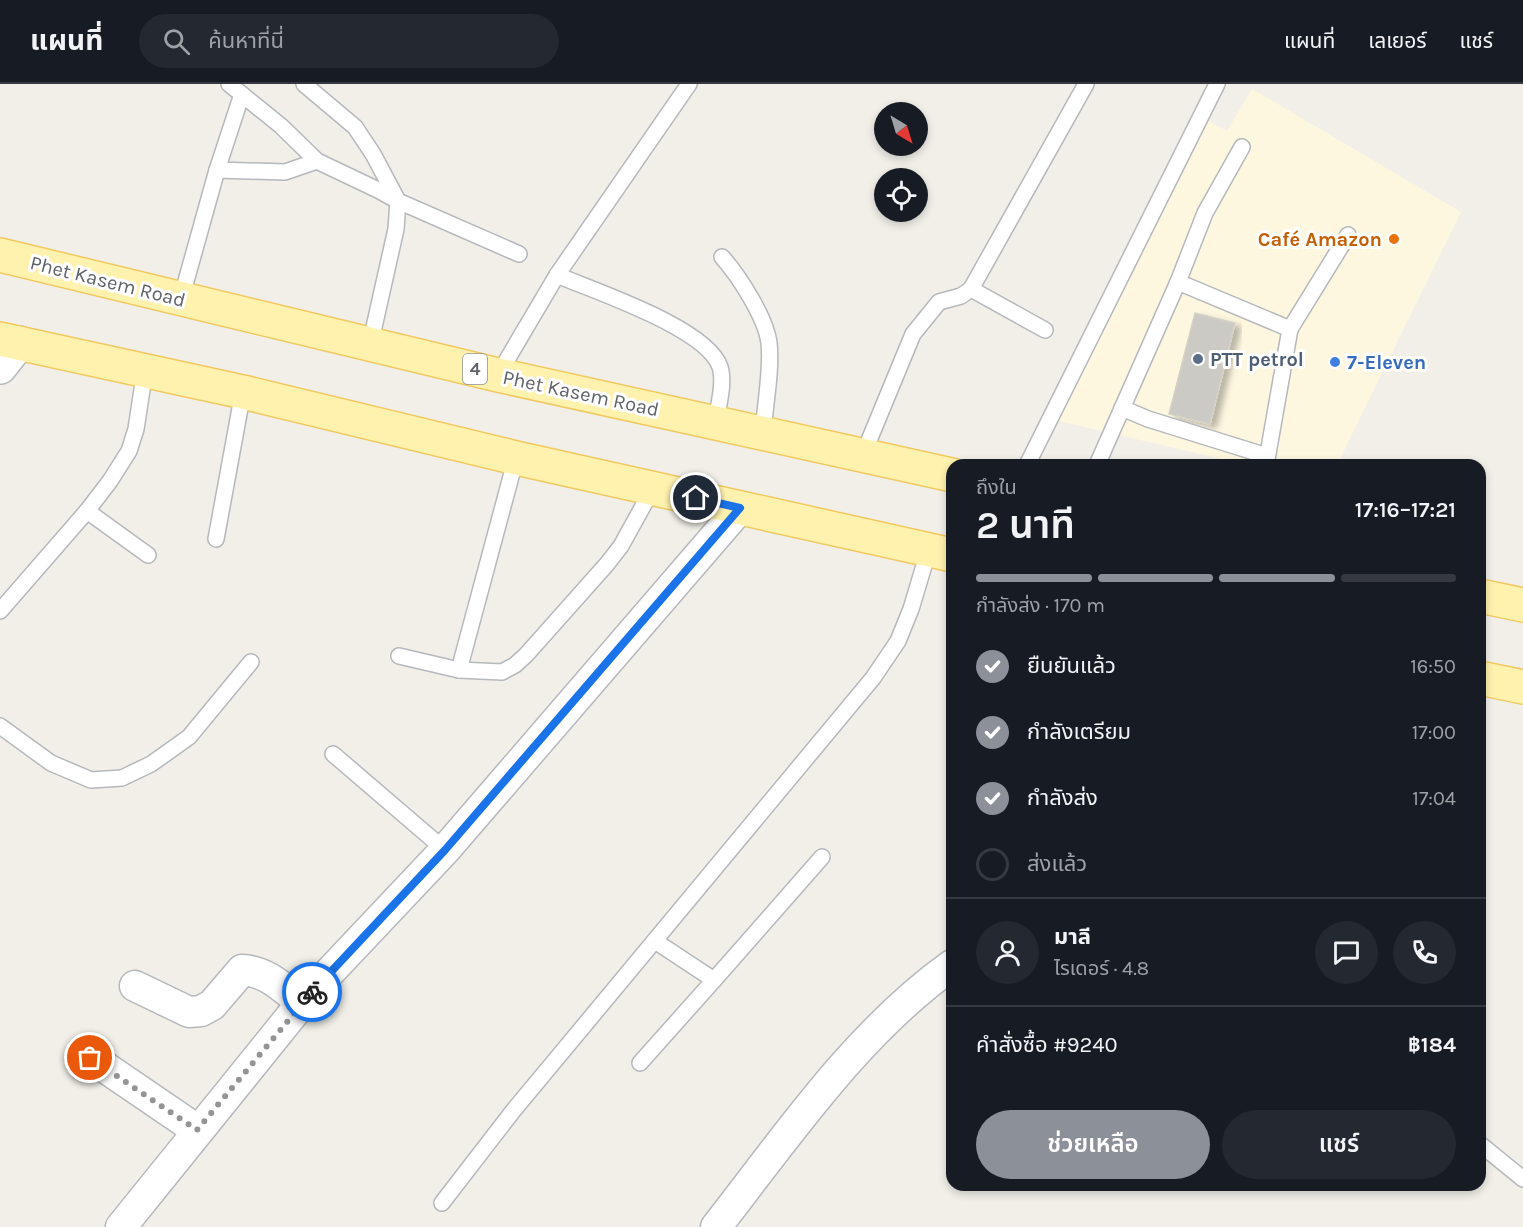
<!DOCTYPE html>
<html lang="th">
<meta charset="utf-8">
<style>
:root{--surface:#171b24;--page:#242831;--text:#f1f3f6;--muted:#9ea1a6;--line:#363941;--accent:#8c9099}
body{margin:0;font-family:Karla,"Noto Sans Thai",sans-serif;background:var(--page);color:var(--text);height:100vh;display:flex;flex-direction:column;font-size:22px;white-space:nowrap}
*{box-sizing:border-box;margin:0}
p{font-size:20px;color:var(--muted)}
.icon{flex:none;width:33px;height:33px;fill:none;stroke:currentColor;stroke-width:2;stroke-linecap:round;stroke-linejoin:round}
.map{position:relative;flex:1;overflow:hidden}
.drawer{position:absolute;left:946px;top:375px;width:540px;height:732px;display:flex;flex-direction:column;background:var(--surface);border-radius:18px;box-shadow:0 3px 9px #0003}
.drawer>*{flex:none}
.needle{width:39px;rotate:142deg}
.buttons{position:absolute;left:874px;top:18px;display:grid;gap:12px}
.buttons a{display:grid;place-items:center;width:54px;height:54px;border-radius:50%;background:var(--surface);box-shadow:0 3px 9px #0003;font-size:30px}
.pin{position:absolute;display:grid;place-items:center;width:51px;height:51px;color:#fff;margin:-26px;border:3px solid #fff;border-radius:50%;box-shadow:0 2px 6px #0007}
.courier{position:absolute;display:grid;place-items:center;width:60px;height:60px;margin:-30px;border:4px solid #1a73e8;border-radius:50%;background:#fff;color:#222;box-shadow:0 2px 8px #0007}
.head em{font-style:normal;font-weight:600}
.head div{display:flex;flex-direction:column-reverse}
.head{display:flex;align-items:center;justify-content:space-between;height:102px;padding:0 30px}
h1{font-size:39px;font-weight:600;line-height:45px}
.bar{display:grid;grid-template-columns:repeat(4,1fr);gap:9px 6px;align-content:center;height:72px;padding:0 30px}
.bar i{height:8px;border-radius:4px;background:var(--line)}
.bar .selected{background:var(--accent)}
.bar p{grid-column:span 4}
.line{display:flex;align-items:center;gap:15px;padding:0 30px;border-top:2px solid var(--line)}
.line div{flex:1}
.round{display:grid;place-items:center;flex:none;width:63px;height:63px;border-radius:32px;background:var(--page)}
ol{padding:0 30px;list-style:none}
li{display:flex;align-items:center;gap:18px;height:66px}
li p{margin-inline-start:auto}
li .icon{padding:6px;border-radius:50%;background:var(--accent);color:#fff;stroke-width:4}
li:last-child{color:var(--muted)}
li i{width:33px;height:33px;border:3px solid var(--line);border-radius:50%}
.primary-button{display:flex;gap:12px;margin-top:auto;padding:12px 30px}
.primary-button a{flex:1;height:69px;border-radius:36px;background:var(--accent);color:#fff;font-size:24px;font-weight:600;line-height:69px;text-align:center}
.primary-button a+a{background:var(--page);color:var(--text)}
header{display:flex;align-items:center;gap:36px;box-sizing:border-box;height:84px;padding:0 30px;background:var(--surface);border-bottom:2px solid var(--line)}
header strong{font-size:28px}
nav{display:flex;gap:33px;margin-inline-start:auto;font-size:21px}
.search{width:420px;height:54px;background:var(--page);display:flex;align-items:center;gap:15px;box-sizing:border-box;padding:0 21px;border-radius:33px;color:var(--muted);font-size:22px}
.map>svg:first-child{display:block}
.commercial{fill:#fef7e0}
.building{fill:#cccac5;stroke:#d6d1c6;stroke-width:1.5;filter:url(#shadow)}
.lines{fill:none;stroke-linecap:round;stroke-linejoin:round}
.lane-casing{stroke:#b5b8bc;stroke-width:18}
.street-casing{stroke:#b5b8bc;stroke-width:33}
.secondary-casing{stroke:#b6babf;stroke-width:36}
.primary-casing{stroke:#f2c960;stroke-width:36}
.lane{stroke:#fff;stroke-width:15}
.street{stroke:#fff;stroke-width:30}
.secondary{stroke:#fff;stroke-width:33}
.primary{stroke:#fff2af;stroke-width:33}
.done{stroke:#929495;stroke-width:6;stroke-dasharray:0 10.8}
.route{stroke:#1a73e8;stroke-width:8}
.food-dot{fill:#e8710a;stroke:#fff;stroke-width:2}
.service-dot{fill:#5c6f8a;stroke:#fff;stroke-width:2}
.shop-dot{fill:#3f7fe0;stroke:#fff;stroke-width:2}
.labels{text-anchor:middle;stroke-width:6;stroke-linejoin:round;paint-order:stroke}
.shield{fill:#fff;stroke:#8f9295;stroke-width:1.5}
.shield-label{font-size:18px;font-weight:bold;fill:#5f6368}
.food-label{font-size:20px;font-weight:bold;fill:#c56008;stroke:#fff;text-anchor:end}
.street-label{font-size:20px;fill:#5f6368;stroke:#fff}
.service-label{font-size:20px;font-weight:bold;fill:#4e5e75;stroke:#fff;text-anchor:start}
.shop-label{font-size:20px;font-weight:bold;fill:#366cbe;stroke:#fff;text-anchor:start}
</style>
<header>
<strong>แผนที่</strong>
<div class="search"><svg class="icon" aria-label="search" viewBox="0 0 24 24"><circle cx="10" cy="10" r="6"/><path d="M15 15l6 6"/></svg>ค้นหาที่นี่</div>
<nav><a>แผนที่</a><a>เลเยอร์</a><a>แชร์</a></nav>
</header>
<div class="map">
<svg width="1523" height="1143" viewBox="0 0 1523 1143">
<defs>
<filter id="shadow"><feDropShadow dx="6" dy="4" stdDeviation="3" flood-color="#0004"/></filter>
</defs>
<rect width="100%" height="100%" fill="#f1efe8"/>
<path class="commercial" d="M 1252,5 L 1461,128 L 1337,381 L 1247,381 L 1042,333 L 1200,32 L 1227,47 Z"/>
<path class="building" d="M 1195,229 L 1235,239 L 1210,340 L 1169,330 Z"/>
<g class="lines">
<defs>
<g id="lane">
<path d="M 229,0 L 281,42 L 317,77 L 378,106 L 398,117 L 519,170"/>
<path d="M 304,0 L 355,43 L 373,70 L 398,117 L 396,145 L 370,261"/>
<path d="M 217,86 L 285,88 L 317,77"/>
<path d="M 722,173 C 739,192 766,234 769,259 C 772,285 765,321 763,348"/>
<path d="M 557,191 C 594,207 707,244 720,283 C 725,299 718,322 716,338"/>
<path d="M 1178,198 L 1205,129 L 1242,63"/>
<path d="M 971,205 L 1045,246"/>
<path d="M 181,215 L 217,86 L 242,10"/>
<path d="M 1290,245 L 1348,151"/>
<path d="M 498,291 L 557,191 L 689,0"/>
<path d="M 1122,324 L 1148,335 L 1267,372"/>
<path d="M 863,371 L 913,250 L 939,218 L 961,212 L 971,205 L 1086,0"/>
<path d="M 1027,381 L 1217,0"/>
<path d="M 1097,381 L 1178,198 L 1290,245 L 1266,381"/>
<path d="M 87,427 L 148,471"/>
<path d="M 216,455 L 243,308"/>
<path d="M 0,527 L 87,427 L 110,397 L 129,367 L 136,345 L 145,286"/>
<path d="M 399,572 L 459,586 L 502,588 L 515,581 L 526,571 L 607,480 L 621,462 L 653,404"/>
<path d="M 459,586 L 516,374"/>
<path d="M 0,642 L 51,679 L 91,696 L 122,694 L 151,680 L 189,653 L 251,578"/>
<path d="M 333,670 L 445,766"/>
<path d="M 655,857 L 714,896 L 822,773"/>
<path d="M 640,979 L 714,896"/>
<path d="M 1480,1060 L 1523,1095"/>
<path d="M 442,1119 L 513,1027 L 873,594 L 898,557 L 911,525 L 929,465"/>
</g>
<g id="street">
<path d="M 135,902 L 189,928 L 201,927 L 212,921 L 242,886 C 267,887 284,905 302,919"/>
<path d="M 90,973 L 197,1046"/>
<path d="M 121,1143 L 309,910 L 445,766 L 740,424"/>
<path d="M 716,1143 C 788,1051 856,950 952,881"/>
</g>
<path id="secondary" d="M 0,283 L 19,259"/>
<g id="primary">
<path d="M 0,171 L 498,291 L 952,391"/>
<path d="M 0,255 L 243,308 L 516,374 L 952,471"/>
<path d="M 1480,512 L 1523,521"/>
<path d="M 1480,594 L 1523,603"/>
</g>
</defs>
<use href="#lane" class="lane-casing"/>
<use href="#street" class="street-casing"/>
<use href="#secondary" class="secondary-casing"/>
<use href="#primary" class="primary-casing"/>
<use href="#lane" class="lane"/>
<use href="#street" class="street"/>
<use href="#secondary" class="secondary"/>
<use href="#primary" class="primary"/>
</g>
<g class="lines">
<path class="done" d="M 90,974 L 197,1046 L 312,908"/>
<path class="route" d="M 312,908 L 445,766 L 740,424 L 696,414"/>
</g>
<circle class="food-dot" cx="1394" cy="155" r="6"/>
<circle class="service-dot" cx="1198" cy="275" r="6"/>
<circle class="shop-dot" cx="1335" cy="278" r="6"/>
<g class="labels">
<rect class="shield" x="463" y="270" width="24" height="30" rx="4.5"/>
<g class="shield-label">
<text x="475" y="291">4</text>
</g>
<g class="food-label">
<text x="1382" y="162">Café Amazon</text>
</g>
<g class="street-label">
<text transform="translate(108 197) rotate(14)" y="7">Phet Kasem Road</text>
<text transform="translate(581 309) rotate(12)" y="7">Phet Kasem Road</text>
</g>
<g class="service-label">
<text x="1210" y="282">PTT petrol</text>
</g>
<g class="shop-label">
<text x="1347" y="285">7-Eleven</text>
</g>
</g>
</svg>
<div class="buttons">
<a><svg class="needle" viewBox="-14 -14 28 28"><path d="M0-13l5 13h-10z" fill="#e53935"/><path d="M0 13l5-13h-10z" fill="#9ea1a6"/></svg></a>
<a><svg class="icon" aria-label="locate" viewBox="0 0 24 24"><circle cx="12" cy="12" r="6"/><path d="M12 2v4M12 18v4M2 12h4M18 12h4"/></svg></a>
</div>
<div class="pin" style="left:90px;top:974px;background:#ea580c"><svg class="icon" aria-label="bag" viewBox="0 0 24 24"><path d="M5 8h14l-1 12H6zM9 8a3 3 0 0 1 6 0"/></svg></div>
<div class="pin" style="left:696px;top:414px;background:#1f2937"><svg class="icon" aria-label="home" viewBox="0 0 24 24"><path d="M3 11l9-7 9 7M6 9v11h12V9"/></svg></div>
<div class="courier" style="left:312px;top:908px"><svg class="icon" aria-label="bike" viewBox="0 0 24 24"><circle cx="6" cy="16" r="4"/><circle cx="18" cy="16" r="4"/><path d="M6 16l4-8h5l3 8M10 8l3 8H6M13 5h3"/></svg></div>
<section class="drawer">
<div class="head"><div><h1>2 นาที</h1><p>ถึงใน</p></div><em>17:16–17:21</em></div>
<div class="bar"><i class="selected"></i><i class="selected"></i><i class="selected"></i><i></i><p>กำลังส่ง · 170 m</p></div>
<ol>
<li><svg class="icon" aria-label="check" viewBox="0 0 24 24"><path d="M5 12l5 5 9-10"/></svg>ยืนยันแล้ว<p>16:50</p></li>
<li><svg class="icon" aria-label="check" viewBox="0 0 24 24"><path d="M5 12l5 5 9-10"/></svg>กำลังเตรียม<p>17:00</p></li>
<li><svg class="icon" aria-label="check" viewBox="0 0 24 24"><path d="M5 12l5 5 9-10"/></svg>กำลังส่ง<p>17:04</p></li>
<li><i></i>ส่งแล้ว</li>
</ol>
<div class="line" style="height:108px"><a class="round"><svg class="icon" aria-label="person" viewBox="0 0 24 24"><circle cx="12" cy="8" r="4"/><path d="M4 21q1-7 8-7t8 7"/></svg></a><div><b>มาลี</b><p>ไรเดอร์ · 4.8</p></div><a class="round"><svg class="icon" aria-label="chat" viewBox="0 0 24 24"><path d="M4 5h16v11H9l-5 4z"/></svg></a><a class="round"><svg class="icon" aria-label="phone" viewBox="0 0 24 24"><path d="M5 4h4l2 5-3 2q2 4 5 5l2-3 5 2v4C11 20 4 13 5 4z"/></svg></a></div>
<div class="line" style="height:78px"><div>คำสั่งซื้อ #9240</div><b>฿184</b></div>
<div class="primary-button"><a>ช่วยเหลือ</a><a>แชร์</a></div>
</section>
</div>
